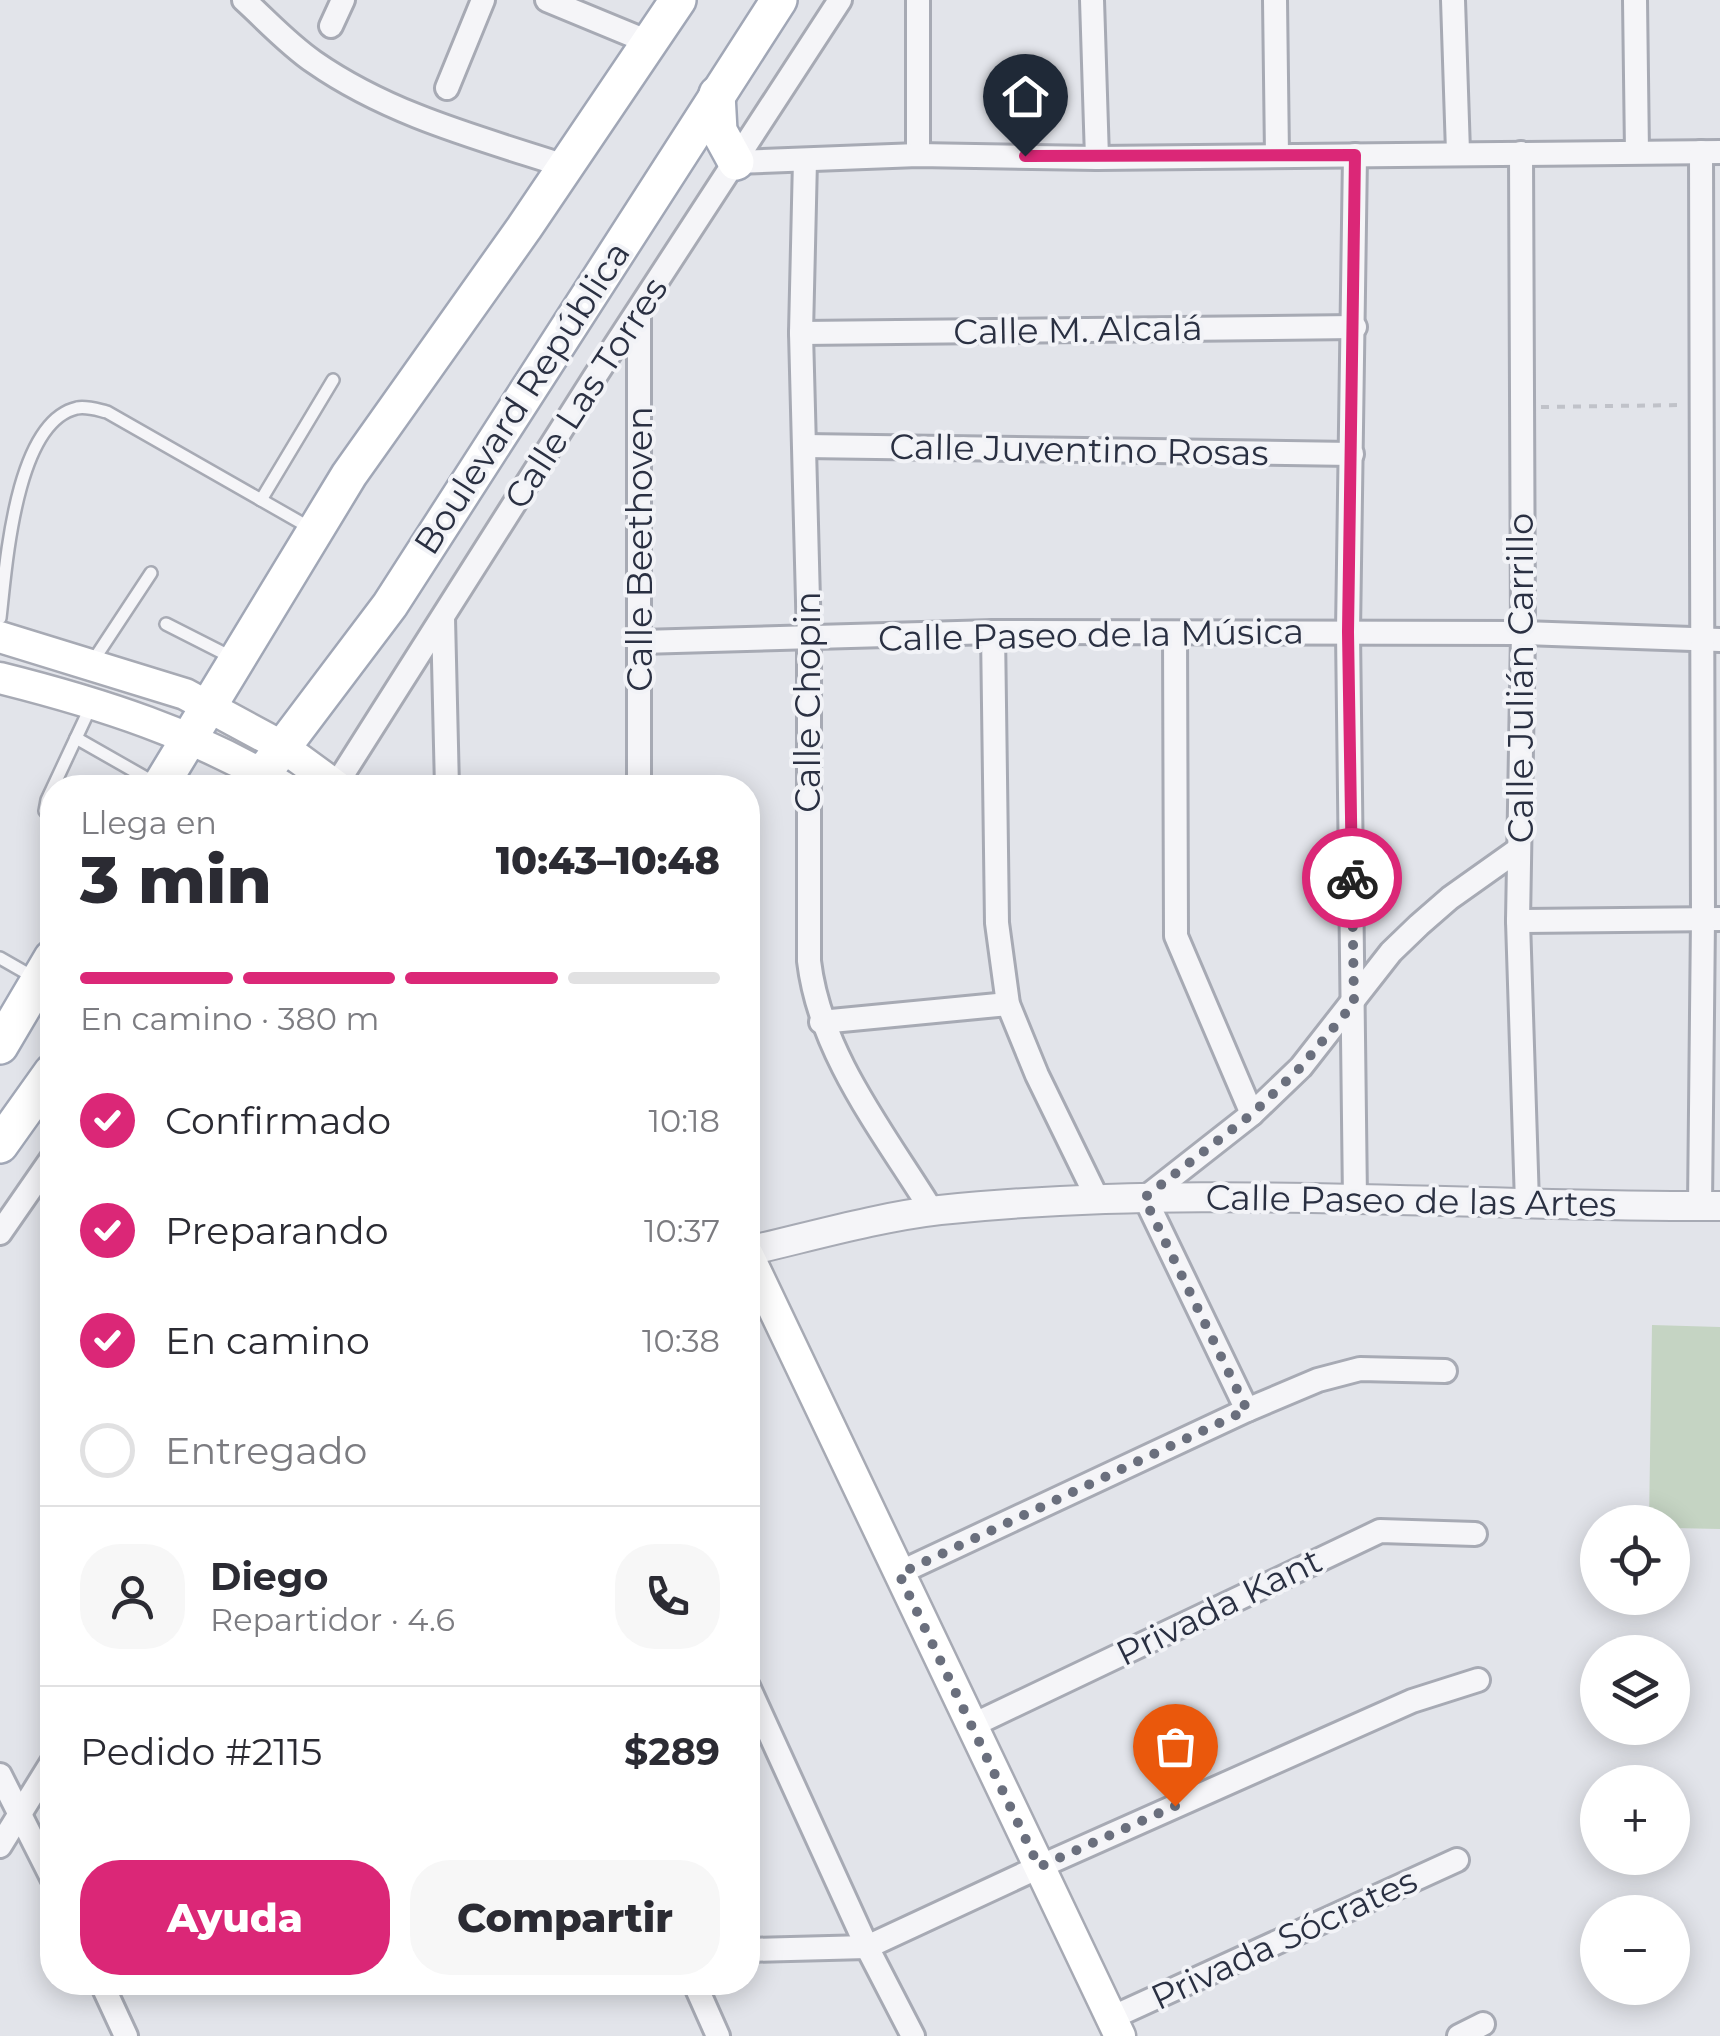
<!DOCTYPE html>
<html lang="es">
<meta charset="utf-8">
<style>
:root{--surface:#fff;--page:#f7f7f7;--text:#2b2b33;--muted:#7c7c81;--line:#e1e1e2;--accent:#db2777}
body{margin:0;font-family:Montserrat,sans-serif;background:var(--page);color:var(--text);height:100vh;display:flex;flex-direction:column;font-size:38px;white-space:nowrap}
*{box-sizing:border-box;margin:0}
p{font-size:32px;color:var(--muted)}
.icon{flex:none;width:55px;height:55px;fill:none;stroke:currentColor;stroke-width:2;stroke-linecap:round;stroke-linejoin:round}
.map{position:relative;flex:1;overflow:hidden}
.side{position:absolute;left:40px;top:775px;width:720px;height:1220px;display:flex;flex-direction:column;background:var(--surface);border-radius:40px;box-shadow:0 5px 25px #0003}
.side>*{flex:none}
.buttons{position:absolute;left:1580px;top:1505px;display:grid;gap:20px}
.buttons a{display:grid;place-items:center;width:110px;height:110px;border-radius:50%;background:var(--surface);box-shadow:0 5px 25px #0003;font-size:50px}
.pin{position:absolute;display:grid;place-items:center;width:85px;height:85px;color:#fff;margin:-102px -42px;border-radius:50% 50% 50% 0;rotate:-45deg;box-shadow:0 0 10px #0007}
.pin .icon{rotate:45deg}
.courier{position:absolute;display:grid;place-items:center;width:100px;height:100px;margin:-50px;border:8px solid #db2777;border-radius:50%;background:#fff;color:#222;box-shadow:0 2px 12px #0007}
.headline em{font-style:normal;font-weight:800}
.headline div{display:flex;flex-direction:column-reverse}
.headline{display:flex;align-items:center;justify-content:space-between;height:170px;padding:0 40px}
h1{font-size:65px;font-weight:800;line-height:75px}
.bar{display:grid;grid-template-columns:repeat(4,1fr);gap:15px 10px;align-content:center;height:120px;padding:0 40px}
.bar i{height:12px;border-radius:8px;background:var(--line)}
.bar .active{background:var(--accent)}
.bar p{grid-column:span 4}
.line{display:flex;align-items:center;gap:25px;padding:0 40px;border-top:2px solid var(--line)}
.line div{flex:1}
.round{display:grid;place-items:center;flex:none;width:105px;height:105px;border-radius:40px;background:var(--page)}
ol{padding:0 40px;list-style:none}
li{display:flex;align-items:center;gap:30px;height:110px}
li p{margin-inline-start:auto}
li .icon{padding:10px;border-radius:50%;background:var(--accent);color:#fff;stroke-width:4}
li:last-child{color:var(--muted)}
li i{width:55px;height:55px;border:5px solid var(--line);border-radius:50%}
.action{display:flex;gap:20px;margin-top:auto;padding:20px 40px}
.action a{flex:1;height:115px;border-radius:40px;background:var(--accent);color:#fff;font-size:40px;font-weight:800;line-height:115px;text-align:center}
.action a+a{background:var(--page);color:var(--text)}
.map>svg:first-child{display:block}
.green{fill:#c5d4c3}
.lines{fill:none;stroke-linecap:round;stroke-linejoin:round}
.service-casing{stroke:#a7aab4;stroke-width:16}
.minor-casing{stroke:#a7aab4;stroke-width:28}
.tertiary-casing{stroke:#a7aab4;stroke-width:32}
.secondary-casing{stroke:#a7aab4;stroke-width:35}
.primary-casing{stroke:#a1a7b6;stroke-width:40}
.path{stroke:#c0c2c9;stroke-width:4;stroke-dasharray:8 8;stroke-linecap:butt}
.service{stroke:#f5f5f8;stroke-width:11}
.minor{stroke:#f5f5f8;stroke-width:22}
.tertiary{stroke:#f5f5f8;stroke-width:28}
.secondary{stroke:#fff;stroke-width:30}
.primary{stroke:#fff;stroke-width:35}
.done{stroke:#6a6f7d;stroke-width:10;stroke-dasharray:0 18}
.route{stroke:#db2777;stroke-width:12}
.labels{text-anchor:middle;stroke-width:8;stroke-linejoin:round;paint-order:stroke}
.street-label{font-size:35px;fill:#2a3042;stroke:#f2f3f7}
</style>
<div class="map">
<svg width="1720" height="2036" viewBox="0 0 1720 2036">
<rect width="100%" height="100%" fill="#e2e4ea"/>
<path class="green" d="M 1652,1325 L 1720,1327 L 1720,1529 L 1673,1528 L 1672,1522 L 1649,1522 Z"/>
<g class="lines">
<defs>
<g id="service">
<path d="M 261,500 L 333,380"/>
<path d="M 0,618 C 6,566 15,422 77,408 C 87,406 98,410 107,412 L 312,529"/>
<path d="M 166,624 L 233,658"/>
<path d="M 93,661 L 151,573"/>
<path d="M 76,738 L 155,783"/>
<path d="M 52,819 L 45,811 L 47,800 L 91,706"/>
<path d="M 0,958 L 35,978"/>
</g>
<g id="minor">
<path d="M 244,0 C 267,21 289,45 314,62 C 390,115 479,138 565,166"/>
<path d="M 547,0 L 651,43"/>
<path d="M 918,0 L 918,155"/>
<path d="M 1092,0 L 1097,158"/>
<path d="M 1275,0 L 1277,155"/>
<path d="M 1453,0 L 1458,152"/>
<path d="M 1635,0 L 1637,152"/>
<path d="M 331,26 L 343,0"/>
<path d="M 447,88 L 483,0"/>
<path d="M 1521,153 L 1523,633 L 1518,921 L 1527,1203"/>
<path d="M 805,160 L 801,333 L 809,639 L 809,961 C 820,1054 884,1133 932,1211"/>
<path d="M 736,162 L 918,155 L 1097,158 L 1720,152"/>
<path d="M 639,311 L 639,788"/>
<path d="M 801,333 L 1355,327"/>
<path d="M 805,446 L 1352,454"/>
<path d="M 443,618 L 447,788"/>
<path d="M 993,632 L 997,923 L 1008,1004 L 1037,1075 L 1097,1198"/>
<path d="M 1175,634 L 1176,936 L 1252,1114"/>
<path d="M 641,642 L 993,632 L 1523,633 L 1720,640"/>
<path d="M 334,788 L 594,378 L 840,0"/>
<path d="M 1518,921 L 1720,919"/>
<path d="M 821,1022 L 1008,1004"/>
<path d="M 1355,1199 L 1348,632 L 1355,155"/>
<path d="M 1700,1206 L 1703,919 L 1701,152"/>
<path d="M 0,1233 L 52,1158"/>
<path d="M 1247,1410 L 1145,1198 L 1252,1114 L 1301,1067 L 1391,952 L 1419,925 L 1450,898 L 1519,849"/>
<path d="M 899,1573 L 1247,1410 L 1318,1380 L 1360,1369 L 1445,1371"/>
<path d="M 748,1686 L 867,1947 L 913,2036"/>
<path d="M 973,1725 L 1380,1531 L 1475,1534"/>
<path d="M 0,1775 L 52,1878"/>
<path d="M 0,1846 L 52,1762"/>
<path d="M 748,1950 L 867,1947 L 1039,1867 L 1412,1701 L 1478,1680"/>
<path d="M 101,1982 L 126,2036"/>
<path d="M 694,1982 L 718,2036"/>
<path d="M 1111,2018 L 1457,1860"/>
<path d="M 1459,2036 L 1483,2024"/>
</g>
<path id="tertiary" d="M 748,1251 C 809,1237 878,1217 940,1210 C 1199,1183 1460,1207 1720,1206"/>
<g id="secondary">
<path d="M 0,637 L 185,694 L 283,747 L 339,788"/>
<path d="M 0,678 C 100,703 197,734 285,788"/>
<path d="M 748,1255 L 1120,2036"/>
</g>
<g id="primary">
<path d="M 717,94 L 719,131 L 736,162"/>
<path d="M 159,788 L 349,475 L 524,228 L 678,0"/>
<path d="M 252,788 L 390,605 L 779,0"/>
<path d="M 0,1046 L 52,958"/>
<path d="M 0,1145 L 52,1072"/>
</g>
</defs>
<use href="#service" class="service-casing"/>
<use href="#minor" class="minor-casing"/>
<use href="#tertiary" class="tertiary-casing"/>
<use href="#secondary" class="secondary-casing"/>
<use href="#primary" class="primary-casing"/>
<path class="path" d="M 1541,407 L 1682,405"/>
<use href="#service" class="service"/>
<use href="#minor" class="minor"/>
<use href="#tertiary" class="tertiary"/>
<use href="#secondary" class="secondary"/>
<use href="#primary" class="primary"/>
</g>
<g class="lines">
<path class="done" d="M 1175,1806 L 1039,1867 L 899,1574 L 1247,1410 L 1144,1198 L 1252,1114 L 1301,1067 L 1354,1003 L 1352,878"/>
<path class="route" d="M 1025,156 L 1355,155 L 1348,632 L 1352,878"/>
</g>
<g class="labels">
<g class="street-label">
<text transform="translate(1078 330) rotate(-1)" y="12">Calle M. Alcalá</text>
<text transform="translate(586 393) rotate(-57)" y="12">Calle Las Torres</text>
<text transform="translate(522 398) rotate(-57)" y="12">Boulevard República</text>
<text transform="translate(1079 450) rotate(1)" y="12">Calle Juventino Rosas</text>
<text transform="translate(640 549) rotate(-90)" y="12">Calle Beethoven</text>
<text transform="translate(1091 635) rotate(-1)" y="12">Calle Paseo de la Música</text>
<text transform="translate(1521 678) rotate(-90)" y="12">Calle Julián Carrillo</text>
<text transform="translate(808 702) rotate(-90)" y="12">Calle Chopin</text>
<text transform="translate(1411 1201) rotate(1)" y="12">Calle Paseo de las Artes</text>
<text transform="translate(1219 1607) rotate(-26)" y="12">Privada Kant</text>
<text transform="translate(1284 1939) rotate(-25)" y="12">Privada Sócrates</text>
</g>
</g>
</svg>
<div class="buttons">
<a><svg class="icon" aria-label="locate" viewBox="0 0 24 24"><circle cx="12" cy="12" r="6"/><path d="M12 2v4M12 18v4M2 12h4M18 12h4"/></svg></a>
<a><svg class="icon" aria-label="layers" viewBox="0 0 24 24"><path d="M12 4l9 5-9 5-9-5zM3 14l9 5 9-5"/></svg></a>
<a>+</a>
<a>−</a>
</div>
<div class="pin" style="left:1175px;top:1806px;background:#ea580c"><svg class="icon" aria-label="bag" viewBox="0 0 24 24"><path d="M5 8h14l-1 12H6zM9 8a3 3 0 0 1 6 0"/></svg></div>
<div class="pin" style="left:1025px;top:156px;background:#1f2937"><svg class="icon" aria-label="home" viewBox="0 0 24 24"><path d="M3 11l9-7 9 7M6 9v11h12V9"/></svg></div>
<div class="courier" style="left:1352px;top:878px"><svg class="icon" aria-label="bike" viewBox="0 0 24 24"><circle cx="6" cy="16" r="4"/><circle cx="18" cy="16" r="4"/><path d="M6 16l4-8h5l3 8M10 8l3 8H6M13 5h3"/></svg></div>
<section class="side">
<div class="headline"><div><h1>3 min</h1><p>Llega en</p></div><em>10:43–10:48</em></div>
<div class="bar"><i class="active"></i><i class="active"></i><i class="active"></i><i></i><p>En camino · 380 m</p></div>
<ol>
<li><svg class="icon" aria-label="check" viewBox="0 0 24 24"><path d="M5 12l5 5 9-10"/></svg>Confirmado<p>10:18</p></li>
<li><svg class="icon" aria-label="check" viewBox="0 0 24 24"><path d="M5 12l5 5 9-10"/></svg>Preparando<p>10:37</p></li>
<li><svg class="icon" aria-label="check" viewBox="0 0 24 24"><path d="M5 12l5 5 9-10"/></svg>En camino<p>10:38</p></li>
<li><i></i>Entregado</li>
</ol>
<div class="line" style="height:180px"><a class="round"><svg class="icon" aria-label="person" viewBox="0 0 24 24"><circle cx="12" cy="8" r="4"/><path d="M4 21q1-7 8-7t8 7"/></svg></a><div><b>Diego</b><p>Repartidor · 4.6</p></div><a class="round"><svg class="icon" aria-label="phone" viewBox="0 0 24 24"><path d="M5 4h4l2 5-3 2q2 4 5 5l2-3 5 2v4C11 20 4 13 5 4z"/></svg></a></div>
<div class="line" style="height:130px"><div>Pedido #2115</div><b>$289</b></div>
<div class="action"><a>Ayuda</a><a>Compartir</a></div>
</section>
</div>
